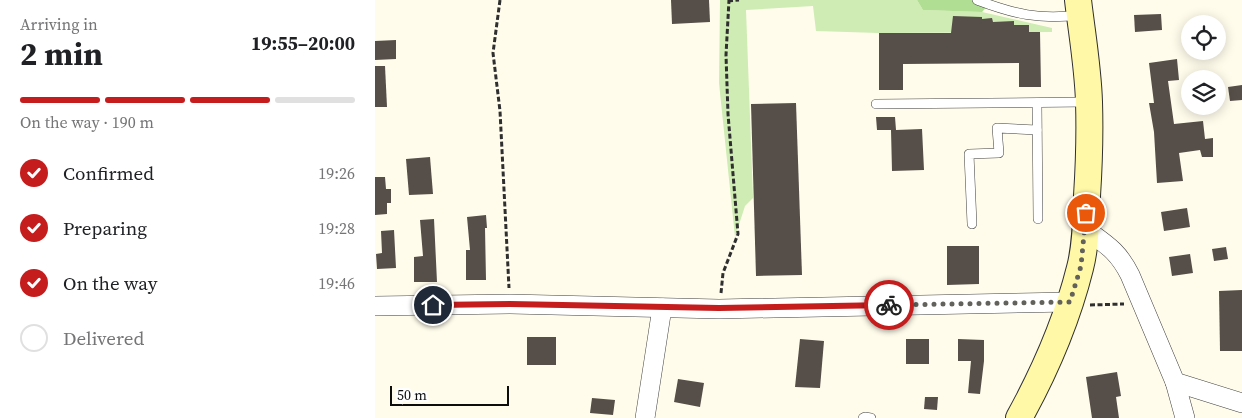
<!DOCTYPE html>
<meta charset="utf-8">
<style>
:root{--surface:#fff;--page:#f6f6f6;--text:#202124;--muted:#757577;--line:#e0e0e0;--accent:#c51c1d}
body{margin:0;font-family:"Source Serif 4",serif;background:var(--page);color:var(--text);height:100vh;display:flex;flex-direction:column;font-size:19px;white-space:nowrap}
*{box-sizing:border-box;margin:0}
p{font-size:16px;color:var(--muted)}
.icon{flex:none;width:28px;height:28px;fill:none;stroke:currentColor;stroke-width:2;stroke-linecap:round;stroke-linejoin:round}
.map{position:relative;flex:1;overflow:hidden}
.panel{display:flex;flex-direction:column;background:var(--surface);width:375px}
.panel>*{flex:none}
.fabs{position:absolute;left:806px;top:15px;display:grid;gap:10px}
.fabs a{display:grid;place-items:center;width:45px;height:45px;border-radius:50%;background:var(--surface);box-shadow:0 2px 12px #0003;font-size:25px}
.scale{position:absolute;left:15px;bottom:12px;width:119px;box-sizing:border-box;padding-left:5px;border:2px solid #0d0d0d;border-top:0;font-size:14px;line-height:18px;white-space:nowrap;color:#0d0d0d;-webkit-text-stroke:4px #fff;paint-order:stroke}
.pin{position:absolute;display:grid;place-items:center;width:42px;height:42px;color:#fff;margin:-21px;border:2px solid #fff;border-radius:50%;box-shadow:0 1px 5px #0007}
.courier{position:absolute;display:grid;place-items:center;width:50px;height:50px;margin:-25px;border:4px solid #c51c1d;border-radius:50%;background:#fff;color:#222;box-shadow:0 1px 6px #0007}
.headline em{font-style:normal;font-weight:700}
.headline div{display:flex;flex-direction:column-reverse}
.headline{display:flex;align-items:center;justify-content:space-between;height:85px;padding:0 20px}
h1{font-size:32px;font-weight:700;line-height:38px}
.bar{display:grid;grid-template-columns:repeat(4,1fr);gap:8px 5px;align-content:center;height:60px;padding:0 20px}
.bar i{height:6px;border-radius:4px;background:var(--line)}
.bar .active{background:var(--accent)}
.bar p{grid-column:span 4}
ol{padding:0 20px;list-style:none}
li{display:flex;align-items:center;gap:15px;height:55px}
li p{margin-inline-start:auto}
li .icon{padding:5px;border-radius:50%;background:var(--accent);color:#fff;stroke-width:4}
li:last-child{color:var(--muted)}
li i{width:28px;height:28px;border:2px solid var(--line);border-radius:50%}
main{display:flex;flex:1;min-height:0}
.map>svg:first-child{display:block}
.green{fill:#ceecb3}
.forest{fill:#b0de92}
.building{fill:#564e48}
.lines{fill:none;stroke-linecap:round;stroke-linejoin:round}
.service-casing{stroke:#404040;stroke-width:10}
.minor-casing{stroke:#404040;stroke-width:20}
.secondary-casing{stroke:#2f2f2f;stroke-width:28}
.path{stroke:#2f2f2f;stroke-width:3;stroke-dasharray:5 2.5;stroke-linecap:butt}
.service{stroke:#fff;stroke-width:9}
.minor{stroke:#fff;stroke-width:19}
.secondary{stroke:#fff9a7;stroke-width:26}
.done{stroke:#62615b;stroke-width:5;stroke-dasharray:0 9}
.route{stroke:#c51c1d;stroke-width:6}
</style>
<main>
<section class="panel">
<div class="headline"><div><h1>2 min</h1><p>Arriving in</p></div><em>19:55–20:00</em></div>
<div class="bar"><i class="active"></i><i class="active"></i><i class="active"></i><i></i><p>On the way · 190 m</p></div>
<ol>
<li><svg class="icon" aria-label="check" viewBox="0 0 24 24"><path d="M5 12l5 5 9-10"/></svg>Confirmed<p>19:26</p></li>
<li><svg class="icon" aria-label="check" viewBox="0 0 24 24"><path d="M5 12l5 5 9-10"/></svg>Preparing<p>19:28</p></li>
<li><svg class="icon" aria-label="check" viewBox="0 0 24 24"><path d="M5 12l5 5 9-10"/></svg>On the way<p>19:46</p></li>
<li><i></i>Delivered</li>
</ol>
</section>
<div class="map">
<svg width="867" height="418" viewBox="0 0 867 418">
<rect width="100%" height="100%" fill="#fffcec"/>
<path class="green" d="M 345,0 L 542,0 L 548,10 L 607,12 L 677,28 L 677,32 L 504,33 L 441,31 L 438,6 L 371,10 L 378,198 L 370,206 L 360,237 L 344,83 Z"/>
<path class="forest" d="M 542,0 L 618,0 L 607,12 L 548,10 Z"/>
<g class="building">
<path d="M 296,0 L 334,0 L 335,22 L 297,24 Z"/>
<path d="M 786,14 L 787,30 L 760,32 L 759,15 Z"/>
<path d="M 578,16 L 607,17 L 607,19 L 617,18 L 618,22 L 639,21 L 639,25 L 654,25 L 654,32 L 665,32 L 666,87 L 644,87 L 644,63 L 528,64 L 528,90 L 504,90 L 504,33 L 576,33 Z"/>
<path d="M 21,40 L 21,59 L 0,60 L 0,41 Z"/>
<path d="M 802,59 L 804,80 L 793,81 L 799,124 L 828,121 L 830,139 L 838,138 L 838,157 L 827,157 L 825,150 L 804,153 L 808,181 L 782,183 L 779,132 L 774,103 L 779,103 L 774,63 Z"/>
<path d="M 0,66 L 10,66 L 12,107 L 0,107 Z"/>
<path d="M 867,85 L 867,100 L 855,101 L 853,87 Z"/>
<path d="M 421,103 L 427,275 L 381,276 L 376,104 Z"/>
<path d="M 501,117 L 520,117 L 521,130 L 547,129 L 549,170 L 517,171 L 516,130 L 502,130 Z"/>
<path d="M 55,157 L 58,194 L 34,195 L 31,159 Z"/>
<path d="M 0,177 L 10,177 L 11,189 L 16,189 L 16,203 L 12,203 L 12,214 L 0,215 Z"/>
<path d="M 812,208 L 815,227 L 789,231 L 786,212 Z"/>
<path d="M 111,215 L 112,228 L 110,228 L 111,280 L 91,280 L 91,250 L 95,250 L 92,217 Z"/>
<path d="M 59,219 L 62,282 L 39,282 L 39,257 L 48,256 L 45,220 Z"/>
<path d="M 19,230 L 21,268 L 2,269 L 1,254 L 7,253 L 6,231 Z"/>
<path d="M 572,246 L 604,246 L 604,284 L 572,285 Z"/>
<path d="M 851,247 L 853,259 L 839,261 L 837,249 Z"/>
<path d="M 815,254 L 818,273 L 797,276 L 794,257 Z"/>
<path d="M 867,290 L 867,351 L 845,351 L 844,291 Z"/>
<rect x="152" y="337" width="29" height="28"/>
<path d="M 425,339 L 449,341 L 445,388 L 420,387 Z"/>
<rect x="531" y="339" width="23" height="25"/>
<path d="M 583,339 L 609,340 L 609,361 L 605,394 L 593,393 L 596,361 L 583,361 Z"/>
<path d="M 742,372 L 746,396 L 741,397 L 744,418 L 717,418 L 711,377 Z"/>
<path d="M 303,379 L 329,383 L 325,407 L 299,402 Z"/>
<path d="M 550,397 L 563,397 L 562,410 L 549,409 Z"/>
<path d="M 217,398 L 240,400 L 238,415 L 215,413 Z"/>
</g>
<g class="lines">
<defs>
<g id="service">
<path d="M 602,0 C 639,14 664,20 704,15"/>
<path d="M 662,103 L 663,219"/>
<path d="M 501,104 L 711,102"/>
<path d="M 597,224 L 594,154 L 624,153 L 622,128 L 662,130"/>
<path d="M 488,418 L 490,417 L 496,418"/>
</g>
<g id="minor">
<path d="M 710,229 C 732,245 743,251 755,275 L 800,382 L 867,403"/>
<path d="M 0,306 L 135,304 L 344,309 L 695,302"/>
<path d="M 800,382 L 810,418"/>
<path d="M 270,418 L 287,308"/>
</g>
<path id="secondary" d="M 644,418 C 670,371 692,320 705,268 C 711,245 711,220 712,196 C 714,165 715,133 714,102 C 713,68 707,34 703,0"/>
</defs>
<use href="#service" class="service-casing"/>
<use href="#minor" class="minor-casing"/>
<use href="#secondary" class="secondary-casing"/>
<g class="path">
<path d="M 125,0 L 118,53 L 125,111 L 134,288"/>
<path d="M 353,1 L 364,0"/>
<path d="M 346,293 L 348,273 L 363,234 L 353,114 L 351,55 L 354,0"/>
<path d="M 715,305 L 749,304"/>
</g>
<use href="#service" class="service"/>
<use href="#minor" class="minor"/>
<use href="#secondary" class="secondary"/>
</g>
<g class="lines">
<path class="done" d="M 514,305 L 695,302 L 706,266 L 711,213"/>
<path class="route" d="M 58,305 L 135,304 L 344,308 L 514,305"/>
</g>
</svg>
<div class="fabs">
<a><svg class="icon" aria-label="locate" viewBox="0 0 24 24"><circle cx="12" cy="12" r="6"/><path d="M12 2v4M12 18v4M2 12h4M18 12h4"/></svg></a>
<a><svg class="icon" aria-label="layers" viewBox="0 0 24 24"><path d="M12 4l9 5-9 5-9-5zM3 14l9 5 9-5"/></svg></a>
</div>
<div class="scale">50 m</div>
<div class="pin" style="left:711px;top:213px;background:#ea580c"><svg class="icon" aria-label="bag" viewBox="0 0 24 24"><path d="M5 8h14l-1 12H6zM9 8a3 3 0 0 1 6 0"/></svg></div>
<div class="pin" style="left:58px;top:305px;background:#1f2937"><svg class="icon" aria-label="home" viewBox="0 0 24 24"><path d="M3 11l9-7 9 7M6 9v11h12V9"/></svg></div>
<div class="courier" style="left:514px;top:305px"><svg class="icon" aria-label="bike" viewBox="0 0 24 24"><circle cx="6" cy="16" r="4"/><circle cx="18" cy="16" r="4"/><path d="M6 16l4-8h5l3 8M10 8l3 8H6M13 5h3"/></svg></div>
</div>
</main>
